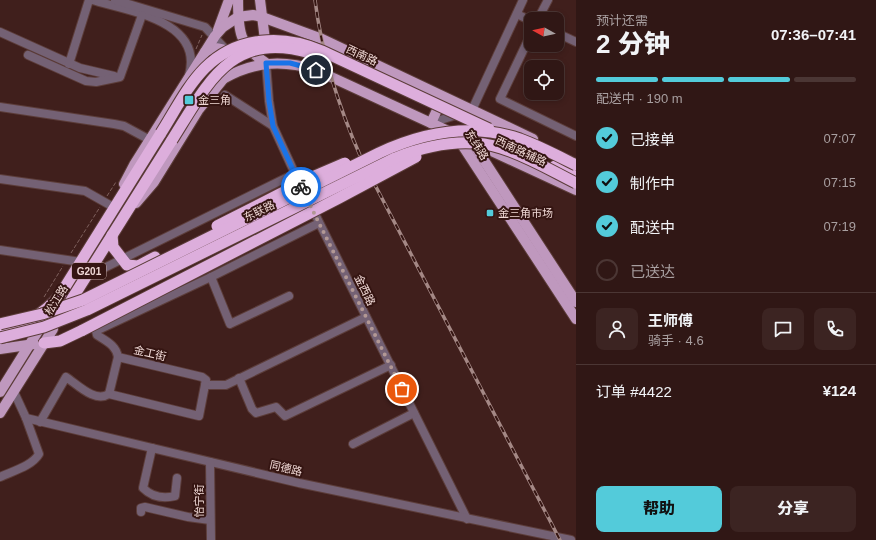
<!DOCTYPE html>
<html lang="zh">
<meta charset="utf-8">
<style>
:root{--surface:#301715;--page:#3c2422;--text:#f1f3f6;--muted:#a89fa0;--line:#4b3634;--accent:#53cbda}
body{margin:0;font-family:Arial,"Noto Sans SC",sans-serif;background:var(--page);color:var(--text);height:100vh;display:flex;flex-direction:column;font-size:15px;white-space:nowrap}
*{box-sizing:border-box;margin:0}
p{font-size:13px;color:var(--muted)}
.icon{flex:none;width:22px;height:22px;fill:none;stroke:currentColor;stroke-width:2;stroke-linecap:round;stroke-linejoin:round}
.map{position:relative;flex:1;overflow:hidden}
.details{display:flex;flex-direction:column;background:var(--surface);width:300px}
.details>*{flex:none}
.needle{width:26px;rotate:278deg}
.tools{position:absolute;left:524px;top:12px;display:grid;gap:8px}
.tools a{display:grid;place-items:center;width:40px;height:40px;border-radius:8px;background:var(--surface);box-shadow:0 2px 6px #0003,0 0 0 1px var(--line);font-size:20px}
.pin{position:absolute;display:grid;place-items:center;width:34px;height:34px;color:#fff;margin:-17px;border:2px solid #fff;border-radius:50%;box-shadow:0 1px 4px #0007}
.courier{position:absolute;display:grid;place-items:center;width:40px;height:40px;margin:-20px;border:3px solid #1a73e8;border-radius:50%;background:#fff;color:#222;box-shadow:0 1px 5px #0007}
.overview em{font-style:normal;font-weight:800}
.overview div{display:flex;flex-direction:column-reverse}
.overview{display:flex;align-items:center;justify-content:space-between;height:68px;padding:0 20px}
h1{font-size:26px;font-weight:800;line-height:30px}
.bar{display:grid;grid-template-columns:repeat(4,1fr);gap:6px 4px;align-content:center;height:48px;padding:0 20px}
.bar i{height:5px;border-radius:3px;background:var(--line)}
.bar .current{background:var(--accent)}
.bar p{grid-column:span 4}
.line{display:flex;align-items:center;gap:10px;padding:0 20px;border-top:1px solid var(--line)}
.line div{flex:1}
.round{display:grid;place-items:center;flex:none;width:42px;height:42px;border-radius:8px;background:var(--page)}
ol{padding:0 20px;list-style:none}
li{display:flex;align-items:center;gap:12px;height:44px}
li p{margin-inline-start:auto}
li .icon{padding:4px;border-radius:50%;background:var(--accent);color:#111;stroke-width:4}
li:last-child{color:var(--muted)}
li i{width:22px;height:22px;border:2px solid var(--line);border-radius:50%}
.button{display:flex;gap:8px;margin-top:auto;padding:8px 20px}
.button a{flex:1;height:46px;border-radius:8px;background:var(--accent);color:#111;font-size:16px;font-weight:800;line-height:46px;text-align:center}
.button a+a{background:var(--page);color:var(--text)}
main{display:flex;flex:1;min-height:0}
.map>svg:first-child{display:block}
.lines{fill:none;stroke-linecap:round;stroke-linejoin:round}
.minor-casing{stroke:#5c3d3a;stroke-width:10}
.major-casing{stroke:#5c3d3a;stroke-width:12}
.highway-casing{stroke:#5c3d3a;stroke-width:13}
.path{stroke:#7f615e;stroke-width:1;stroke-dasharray:4 2;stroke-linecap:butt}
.minor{stroke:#746174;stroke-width:8}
.major{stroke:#bf98be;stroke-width:10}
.highway{stroke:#ddaedc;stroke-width:11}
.rail-casing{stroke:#a48885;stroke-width:3.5}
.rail{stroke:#351512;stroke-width:2;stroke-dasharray:6;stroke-linecap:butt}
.highway-bridge-casing{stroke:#5c3d3a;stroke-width:13;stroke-linecap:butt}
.highway-bridge{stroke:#ddaedc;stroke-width:11}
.done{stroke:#b29895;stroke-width:4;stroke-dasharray:0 7.2}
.route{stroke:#1a73e8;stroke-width:5}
.poi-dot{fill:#53cbda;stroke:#351512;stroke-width:1.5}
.labels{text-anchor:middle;stroke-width:4;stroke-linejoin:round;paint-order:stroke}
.shield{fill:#351512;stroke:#b89e9b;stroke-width:1}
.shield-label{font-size:10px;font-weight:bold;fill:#f0d9d6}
.street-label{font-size:11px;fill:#f0d9d6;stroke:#351512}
.poi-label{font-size:11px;fill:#f0d9d6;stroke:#351512;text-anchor:start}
</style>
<main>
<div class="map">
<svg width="576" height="540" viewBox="0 0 576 540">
<rect width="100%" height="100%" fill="#401f1c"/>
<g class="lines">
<defs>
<g id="minor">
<path d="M 92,0 C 129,11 204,21 189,75"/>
<path d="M 115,0 L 205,27 L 228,52"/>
<path d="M 517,14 L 531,21"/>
<path d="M 538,19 L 548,0"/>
<path d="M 0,32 L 80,68 L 114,76"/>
<path d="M 557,33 L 576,42"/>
<path d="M 531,34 L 500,99 L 576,136"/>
<path d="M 28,55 L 86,81 L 96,82 L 120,77 L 142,15"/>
<path d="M 266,63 L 269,101 L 273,126 L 302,189"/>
<path d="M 69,64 L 89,0"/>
<path d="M 225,95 L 273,126"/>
<path d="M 0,107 L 114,124 L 124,126 L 150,140"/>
<path d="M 431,123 L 472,110 L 523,0"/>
<path d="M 0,179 L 85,191 L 115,208"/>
<path d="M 311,206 L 467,519"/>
<path d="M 319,223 L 211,277 L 96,331 L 97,335 C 106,341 116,345 118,357 L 202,377 L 206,380 L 205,385 L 226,385 L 366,317"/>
<path d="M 0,250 L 81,262"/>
<path d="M 86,277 L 294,174"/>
<path d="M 211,277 L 230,324 L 289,296"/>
<path d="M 118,357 L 109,394 L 199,416 L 205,385"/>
<path d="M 239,378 L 252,409 L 256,413 L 276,407 L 285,416 L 391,365"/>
<path d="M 14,392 L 26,418 L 299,483 L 571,540"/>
<path d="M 40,422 L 66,377 C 78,385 95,403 109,394"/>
<path d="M 353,444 L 414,413"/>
<path d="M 152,448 L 143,488 C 152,497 163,499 175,496 L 177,478"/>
<path d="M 210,462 L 211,540"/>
<path d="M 0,477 C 13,471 32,466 39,454 L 26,418"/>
<path d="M 141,512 L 141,508 L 145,507 L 188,517 L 210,520"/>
</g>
<g id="major">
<path d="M 238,0 C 238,30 239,46 266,63"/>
<path d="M 260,0 L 266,48"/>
<path d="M 218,30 L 229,0"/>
<path d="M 205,52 C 213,47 225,46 230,56"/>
<path d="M 225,78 C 255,61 284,60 316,70 L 576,190"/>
<path d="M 431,123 L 442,99"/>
<path d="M 457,137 L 576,319"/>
<path d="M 472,142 L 576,302"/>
<path d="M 124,184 L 134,165 L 215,36 L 223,27 L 238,17 L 253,15 L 262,17 L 322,39 L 533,139"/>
<path d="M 136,203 L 154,182 L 199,109 L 228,73"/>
<path d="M 0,349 L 34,344"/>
<path d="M 0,392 L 53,307"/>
<path d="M 0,413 L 53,329"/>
</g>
<g id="highway">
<path d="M 555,166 L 576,177"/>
<path d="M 112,235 L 113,247 L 127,265 L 138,266 L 155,257"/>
<path d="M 65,310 L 172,140"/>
<path d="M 0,331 C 25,324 43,315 60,295 L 161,133"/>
<path d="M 44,343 L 60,341 L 83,330"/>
</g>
</defs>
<use href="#minor" class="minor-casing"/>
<use href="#major" class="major-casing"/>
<use href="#highway" class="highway-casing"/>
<g class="path">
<path d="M 196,49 L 202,35"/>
<path d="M 107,196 L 116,182"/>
<path d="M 71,253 L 100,207"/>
<path d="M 44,297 L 63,266"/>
</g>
<use href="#minor" class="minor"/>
<use href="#major" class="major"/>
<use href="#highway" class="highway"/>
<defs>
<path id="rail" d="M 315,0 C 322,56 339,108 362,160 L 560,540"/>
</defs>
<use href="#rail" class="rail-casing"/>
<use href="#rail" class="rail"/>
<defs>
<g id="highway-bridge">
<path d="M 161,133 C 175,111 187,86 205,68 C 237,36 283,34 322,51 L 489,129"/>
<path d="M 172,140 C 208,83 231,30 310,53"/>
<path d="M 217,226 L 317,175 L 345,163"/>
<path d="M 0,324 L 42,314 L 83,300 L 379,153 C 424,132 472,123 520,139 C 539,146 558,156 576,165"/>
<path d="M 83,330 L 339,198 L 416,157"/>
<path d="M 0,338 L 44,327 L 87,310 L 395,158 C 428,145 466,137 501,148 C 527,156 552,171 576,183"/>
</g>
</defs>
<use href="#highway-bridge" class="highway-bridge-casing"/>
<use href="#highway-bridge" class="highway-bridge"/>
</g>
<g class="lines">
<path class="done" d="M 301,187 L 402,389"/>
<path class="route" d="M 301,187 L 273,126 L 269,101 L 266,63 L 290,63 L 316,70"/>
</g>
<g class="poi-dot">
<rect x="184" y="95" width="10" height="10" rx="2"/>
<rect x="486" y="209" width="8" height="8" rx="2"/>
</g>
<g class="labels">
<rect class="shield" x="72" y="263" width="34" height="16" rx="3"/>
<g class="shield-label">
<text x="89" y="275">G201</text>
</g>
<g class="street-label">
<text transform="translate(362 55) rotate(25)" y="4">西南路</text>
<text transform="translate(477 145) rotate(58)" y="4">东纬路</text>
<text transform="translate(521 151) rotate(25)" y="4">西南路辅路</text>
<text transform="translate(259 211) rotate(-26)" y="4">东联路</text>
<text transform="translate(365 290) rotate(64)" y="4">金西路</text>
<text transform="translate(56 300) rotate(-58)" y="4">松江路</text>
<text transform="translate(150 353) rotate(13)" y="4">金工街</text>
<text transform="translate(286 468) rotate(13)" y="4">同德路</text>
<text transform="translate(199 501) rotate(-90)" y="4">怡宁街</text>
</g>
<g class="poi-label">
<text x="198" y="104">金三角</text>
<text x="498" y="217">金三角市场</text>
</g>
</g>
</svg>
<div class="tools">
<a><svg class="needle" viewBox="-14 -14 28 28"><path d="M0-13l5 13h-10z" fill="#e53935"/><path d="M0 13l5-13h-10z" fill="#a89fa0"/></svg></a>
<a><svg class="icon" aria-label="locate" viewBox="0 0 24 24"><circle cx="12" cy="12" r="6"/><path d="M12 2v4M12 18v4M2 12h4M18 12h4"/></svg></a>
</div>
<div class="pin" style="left:402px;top:389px;background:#ea580c"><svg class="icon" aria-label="bag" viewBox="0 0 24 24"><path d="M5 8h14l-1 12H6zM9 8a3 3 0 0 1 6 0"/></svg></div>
<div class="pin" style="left:316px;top:70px;background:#1f2937"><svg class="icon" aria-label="home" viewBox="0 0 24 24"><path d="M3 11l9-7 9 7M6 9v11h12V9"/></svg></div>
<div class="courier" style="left:301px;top:187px"><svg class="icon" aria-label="bike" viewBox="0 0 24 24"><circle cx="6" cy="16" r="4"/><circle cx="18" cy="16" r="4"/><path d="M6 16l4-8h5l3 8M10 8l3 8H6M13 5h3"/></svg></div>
</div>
<section class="details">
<div class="overview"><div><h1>2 分钟</h1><p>预计还需</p></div><em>07:36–07:41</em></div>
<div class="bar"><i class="current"></i><i class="current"></i><i class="current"></i><i></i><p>配送中 · 190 m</p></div>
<ol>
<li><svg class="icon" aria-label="check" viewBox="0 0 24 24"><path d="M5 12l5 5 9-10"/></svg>已接单<p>07:07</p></li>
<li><svg class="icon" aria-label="check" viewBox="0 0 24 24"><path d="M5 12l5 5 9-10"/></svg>制作中<p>07:15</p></li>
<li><svg class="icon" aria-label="check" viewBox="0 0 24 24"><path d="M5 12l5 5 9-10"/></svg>配送中<p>07:19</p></li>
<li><i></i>已送达</li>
</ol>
<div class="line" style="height:72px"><a class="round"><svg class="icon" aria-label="person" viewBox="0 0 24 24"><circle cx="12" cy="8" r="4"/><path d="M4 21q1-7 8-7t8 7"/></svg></a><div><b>王师傅</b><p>骑手 · 4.6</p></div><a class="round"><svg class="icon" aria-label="chat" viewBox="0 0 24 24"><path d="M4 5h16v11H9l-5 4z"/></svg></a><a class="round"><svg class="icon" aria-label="phone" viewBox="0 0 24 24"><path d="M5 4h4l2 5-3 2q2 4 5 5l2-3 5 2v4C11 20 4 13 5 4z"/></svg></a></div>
<div class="line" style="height:52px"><div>订单 #4422</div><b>¥124</b></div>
<div class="button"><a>帮助</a><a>分享</a></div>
</section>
</main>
